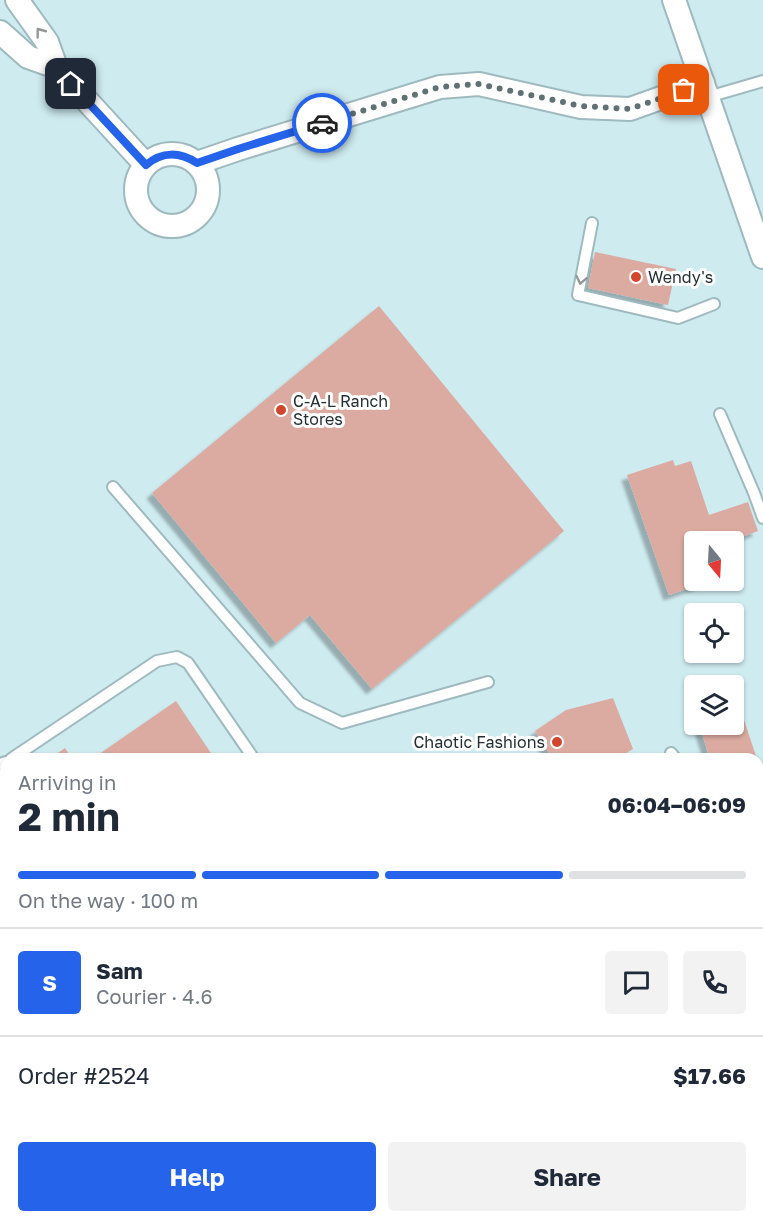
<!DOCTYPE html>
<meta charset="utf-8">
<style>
:root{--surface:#fff;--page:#f2f2f3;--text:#1f2937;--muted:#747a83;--line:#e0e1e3;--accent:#2563eb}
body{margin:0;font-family:"Golos Text",sans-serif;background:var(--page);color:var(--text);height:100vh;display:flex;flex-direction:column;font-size:22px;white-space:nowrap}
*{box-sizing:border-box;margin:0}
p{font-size:20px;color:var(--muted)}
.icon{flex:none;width:33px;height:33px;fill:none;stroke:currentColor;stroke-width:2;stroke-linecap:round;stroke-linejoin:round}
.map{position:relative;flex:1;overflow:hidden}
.details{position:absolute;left:0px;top:753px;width:764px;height:470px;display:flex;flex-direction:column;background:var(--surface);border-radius:18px 18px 0 0;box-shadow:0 2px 4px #0004}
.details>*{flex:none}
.needle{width:39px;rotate:162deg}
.controls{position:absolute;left:684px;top:531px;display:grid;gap:12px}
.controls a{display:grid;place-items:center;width:60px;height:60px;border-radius:6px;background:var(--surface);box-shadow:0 2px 4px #0004;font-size:30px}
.pin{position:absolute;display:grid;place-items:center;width:51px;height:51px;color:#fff;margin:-26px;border-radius:12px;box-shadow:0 3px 9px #0006}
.courier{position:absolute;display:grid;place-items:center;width:60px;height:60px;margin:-30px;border:4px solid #2563eb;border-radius:50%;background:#fff;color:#222;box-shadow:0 2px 8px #0007}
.summary em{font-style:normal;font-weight:700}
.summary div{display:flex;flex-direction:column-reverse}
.summary{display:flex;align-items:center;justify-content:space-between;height:102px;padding:0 18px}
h1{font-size:39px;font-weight:700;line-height:45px}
.bar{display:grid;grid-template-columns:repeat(4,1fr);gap:9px 6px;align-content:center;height:72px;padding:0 18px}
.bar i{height:8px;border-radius:4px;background:var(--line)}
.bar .on{background:var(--accent)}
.bar p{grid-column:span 4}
.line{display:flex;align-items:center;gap:15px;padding:0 18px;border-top:2px solid var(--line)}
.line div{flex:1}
.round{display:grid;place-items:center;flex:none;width:63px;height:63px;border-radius:6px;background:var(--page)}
.cta{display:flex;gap:12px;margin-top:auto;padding:12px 18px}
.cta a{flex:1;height:69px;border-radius:6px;background:var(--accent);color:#fff;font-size:24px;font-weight:700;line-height:69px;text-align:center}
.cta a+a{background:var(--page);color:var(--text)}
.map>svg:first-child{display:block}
.building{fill:#dbaba1;filter:url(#shadow)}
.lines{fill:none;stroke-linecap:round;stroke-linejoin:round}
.service-casing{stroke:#9ebabf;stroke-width:14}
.minor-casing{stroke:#9ebabf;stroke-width:26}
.primary-casing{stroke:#fff;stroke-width:36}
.service{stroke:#fff;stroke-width:10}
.minor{stroke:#fff;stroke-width:22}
.primary{stroke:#8ec2ca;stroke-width:33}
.oneway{stroke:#929898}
.done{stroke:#607174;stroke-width:6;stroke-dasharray:0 10.8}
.route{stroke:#2563eb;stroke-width:8}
.poi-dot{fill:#d1462c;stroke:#fff;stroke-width:2}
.labels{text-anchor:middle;stroke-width:6;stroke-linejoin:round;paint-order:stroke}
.poi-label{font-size:16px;fill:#253032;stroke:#fff;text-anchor:start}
</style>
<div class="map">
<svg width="763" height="1222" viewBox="0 0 763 1222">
<defs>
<filter id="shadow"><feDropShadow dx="-5.5" dy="5.5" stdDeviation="1.5" flood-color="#0004"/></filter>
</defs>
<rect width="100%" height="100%" fill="#ceebf0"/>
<g class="building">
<path d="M 595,252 L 676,269 L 668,305 L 588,288 Z"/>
<path d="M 379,306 L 564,531 L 372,689 L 310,615 L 276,643 L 152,493 Z"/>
<path d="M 673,460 L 675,466 L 691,461 L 709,515 L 748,502 L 758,531 L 727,542 L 694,542 L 694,580 L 711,581 L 669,595 L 627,475 Z"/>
<path d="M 734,690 L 757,759 L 710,759 L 699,724 L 734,724 Z"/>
<path d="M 613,698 L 633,749 L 616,759 L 553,759 L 535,731 L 566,710 Z"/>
<path d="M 176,701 L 215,759 L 92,759 Z"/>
<path d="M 65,748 L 72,759 L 49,759 Z"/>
<path d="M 758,762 L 763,777 L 763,864 L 758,866 Z"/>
<path d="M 6,788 L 6,1008 L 0,1012 L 0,792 Z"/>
<path d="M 763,995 L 763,1066 L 758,1058 L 758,999 Z"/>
<path d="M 762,1070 L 763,1070 L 763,1104 L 758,1103 L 758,1094 Z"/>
<path d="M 592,1216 L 656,1216 L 660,1222 L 596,1222 Z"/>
</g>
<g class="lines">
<defs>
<g id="service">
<path d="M 708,97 L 763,81"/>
<path d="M 592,223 L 578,295 L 678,318 L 714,304"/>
<path d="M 720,414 L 754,493 L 763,518"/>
<path d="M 113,487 L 300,703 L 342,723 L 488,682"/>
<path d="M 671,753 L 676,759"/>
<path d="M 11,759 L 157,661 L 177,657 L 188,663 L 254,759"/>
<path d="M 0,764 L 6,762"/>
<path d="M 0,1026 L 6,1022"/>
<path d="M 359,1216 L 364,1222"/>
<path d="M 551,1216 L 555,1222"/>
<path d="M 189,1222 L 197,1216"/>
<path d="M 511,1222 L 518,1216"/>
</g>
<g id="minor">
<path d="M 17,0 L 47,42 L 56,67 L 146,165"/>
<path d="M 674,0 L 763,257"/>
<path d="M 0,32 L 28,57 L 56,67"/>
<circle cx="172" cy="190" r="36"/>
<path d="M 197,163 L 238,149 L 440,87 L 479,84 L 581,107 L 630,109 L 703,83"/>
</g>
<g id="primary">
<path d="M 758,934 L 763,931"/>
<path d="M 334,1222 L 342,1216"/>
</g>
</defs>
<use href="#service" class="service-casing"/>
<use href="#minor" class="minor-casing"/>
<use href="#primary" class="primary-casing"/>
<use href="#service" class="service"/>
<use href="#minor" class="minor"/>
<use href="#primary" class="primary"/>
</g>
<defs><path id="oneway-chevron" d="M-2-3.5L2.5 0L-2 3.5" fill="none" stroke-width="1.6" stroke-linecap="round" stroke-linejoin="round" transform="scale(1.5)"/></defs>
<g class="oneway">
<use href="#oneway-chevron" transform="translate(40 32) rotate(-127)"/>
<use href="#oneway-chevron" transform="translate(581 280) rotate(102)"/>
</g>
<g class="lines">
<path class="done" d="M 322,123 L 440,87 L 479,84 L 581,106 L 630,109 L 684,90"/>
<path class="route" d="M 71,84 L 146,165 C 162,151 180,152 197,163 L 238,149 L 322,123"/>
</g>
<g class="poi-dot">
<circle cx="636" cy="277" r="6"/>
<circle cx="281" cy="410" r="6"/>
<circle cx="557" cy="742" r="6"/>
</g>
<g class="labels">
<g class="poi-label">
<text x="648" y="283">Wendy's</text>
<text x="293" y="407">C-A-L Ranch<tspan x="293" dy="18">Stores</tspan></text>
<text x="545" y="748" text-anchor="end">Chaotic Fashions</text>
</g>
</g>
</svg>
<div class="controls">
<a><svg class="needle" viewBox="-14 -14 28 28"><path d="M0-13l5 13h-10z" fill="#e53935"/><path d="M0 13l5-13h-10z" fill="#747a83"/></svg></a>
<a><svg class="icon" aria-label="locate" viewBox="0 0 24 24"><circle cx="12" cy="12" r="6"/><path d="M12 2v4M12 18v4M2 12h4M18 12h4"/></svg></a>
<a><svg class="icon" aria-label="layers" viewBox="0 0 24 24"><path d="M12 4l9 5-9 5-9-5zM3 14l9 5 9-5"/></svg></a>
</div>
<div class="pin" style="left:684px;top:90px;background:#ea580c"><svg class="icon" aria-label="bag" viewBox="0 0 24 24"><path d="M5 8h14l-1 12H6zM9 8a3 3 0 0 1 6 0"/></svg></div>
<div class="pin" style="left:71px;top:84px;background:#1f2937"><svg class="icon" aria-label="home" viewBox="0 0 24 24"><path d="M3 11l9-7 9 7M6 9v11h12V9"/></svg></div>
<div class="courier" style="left:322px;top:123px"><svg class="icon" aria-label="car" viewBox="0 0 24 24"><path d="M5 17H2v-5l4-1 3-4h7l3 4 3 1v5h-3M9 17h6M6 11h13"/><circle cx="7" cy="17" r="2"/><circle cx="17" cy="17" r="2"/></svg></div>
<section class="details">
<div class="summary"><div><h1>2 min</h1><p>Arriving in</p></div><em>06:04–06:09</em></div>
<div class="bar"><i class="on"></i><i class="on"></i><i class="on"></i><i></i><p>On the way · 100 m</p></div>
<div class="line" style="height:108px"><b class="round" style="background:var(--accent);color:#fff">S</b><div><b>Sam</b><p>Courier · 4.6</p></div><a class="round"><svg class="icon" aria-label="chat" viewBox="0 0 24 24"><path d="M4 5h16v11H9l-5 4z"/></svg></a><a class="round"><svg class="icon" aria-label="phone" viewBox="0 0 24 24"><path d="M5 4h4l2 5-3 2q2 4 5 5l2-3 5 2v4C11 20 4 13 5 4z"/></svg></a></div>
<div class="line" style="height:78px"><div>Order #2524</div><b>$17.66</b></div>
<div class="cta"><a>Help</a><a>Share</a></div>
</section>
</div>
